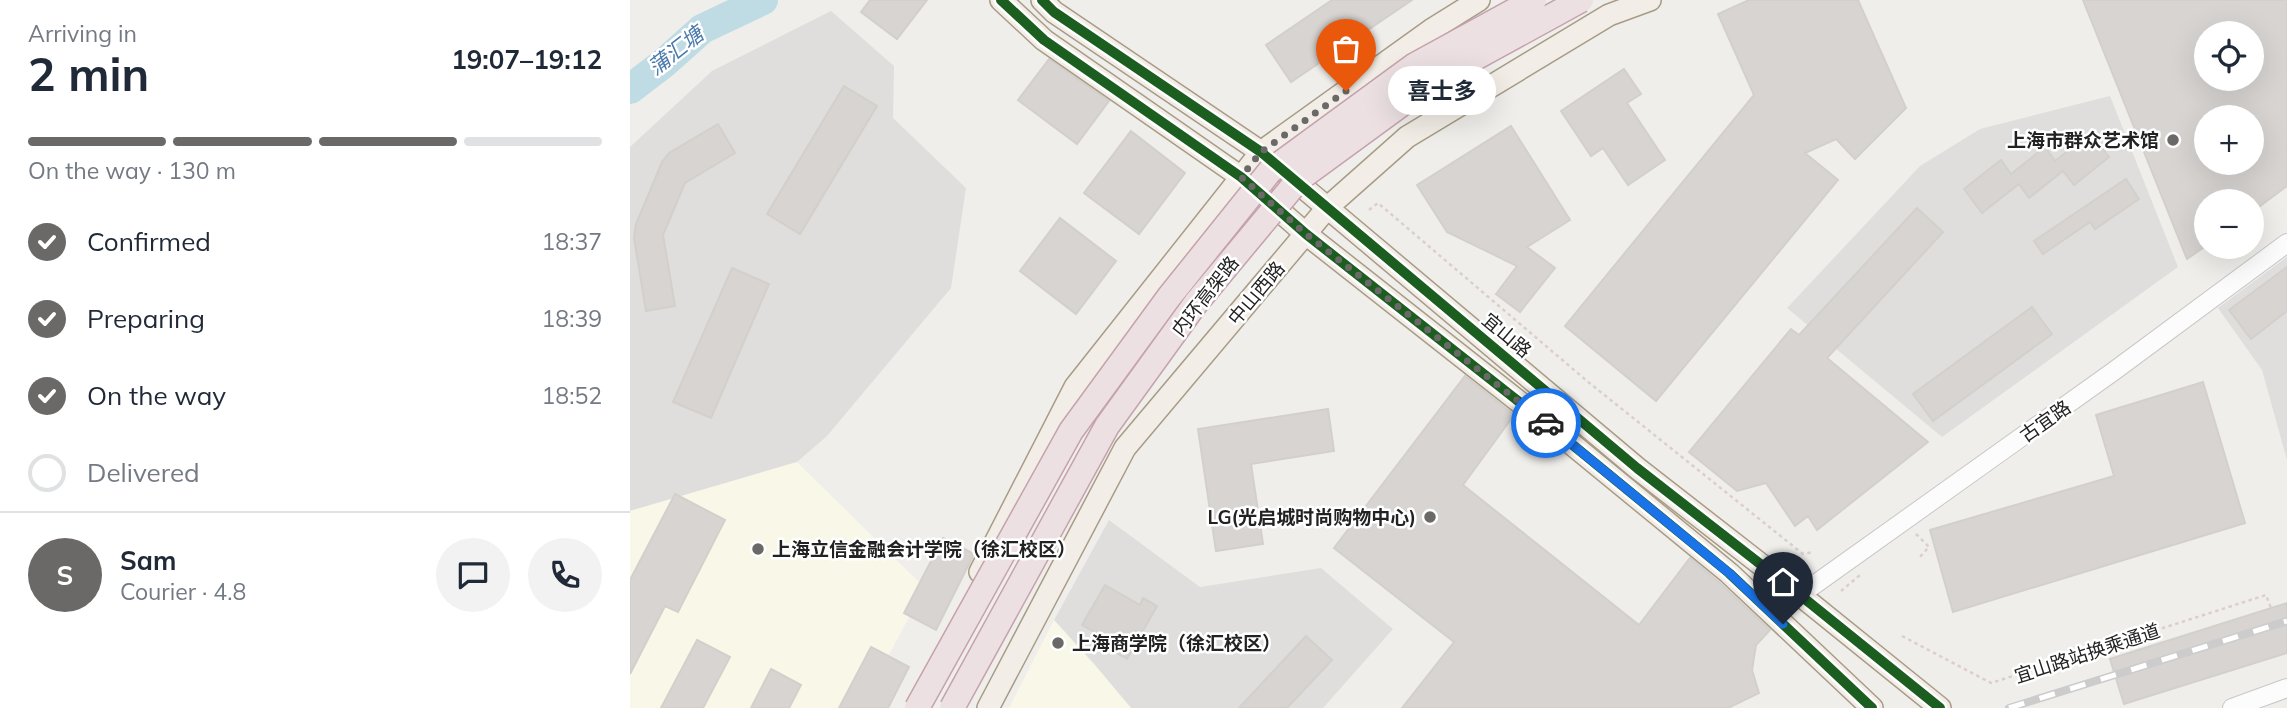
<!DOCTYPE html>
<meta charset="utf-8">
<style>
:root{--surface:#fff;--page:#f2f2f3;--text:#1f2937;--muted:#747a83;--line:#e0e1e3;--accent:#6a6968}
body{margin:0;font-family:Mulish,"Noto Sans SC",sans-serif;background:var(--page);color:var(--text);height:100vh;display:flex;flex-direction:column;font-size:26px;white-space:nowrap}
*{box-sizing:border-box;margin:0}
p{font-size:23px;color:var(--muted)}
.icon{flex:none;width:38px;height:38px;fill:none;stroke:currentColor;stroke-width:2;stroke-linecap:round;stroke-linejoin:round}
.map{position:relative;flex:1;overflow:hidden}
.sheet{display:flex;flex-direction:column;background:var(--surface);width:630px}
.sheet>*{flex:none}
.buttons{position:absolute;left:1564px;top:21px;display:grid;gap:14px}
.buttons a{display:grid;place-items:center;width:70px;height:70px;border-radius:50%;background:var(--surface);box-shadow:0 7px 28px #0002;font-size:35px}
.pin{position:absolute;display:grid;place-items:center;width:60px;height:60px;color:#fff;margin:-72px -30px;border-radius:50% 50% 50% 0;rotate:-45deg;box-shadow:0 0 7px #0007}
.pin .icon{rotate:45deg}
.courier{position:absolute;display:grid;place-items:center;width:70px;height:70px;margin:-35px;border:5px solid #1a73e8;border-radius:50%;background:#fff;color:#222;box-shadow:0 2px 9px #0007}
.bubble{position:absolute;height:49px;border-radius:24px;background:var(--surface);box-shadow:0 7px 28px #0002;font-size:23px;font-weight:700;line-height:49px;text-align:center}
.head em{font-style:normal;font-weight:700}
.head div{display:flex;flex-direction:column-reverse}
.head{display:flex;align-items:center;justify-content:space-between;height:119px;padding:0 28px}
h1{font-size:46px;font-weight:700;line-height:52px}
.bar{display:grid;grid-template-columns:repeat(4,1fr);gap:10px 7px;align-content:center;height:84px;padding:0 28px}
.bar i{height:9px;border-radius:5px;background:var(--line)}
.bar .current{background:var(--accent)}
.bar p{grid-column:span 4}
.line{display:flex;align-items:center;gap:18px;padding:0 28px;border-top:2px solid var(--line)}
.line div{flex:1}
.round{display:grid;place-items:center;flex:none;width:74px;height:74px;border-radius:37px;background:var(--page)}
ol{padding:0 28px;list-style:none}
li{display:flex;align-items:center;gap:21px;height:77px}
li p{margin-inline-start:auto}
li .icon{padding:7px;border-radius:50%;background:var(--accent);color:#fff;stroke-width:4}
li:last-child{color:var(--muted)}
li i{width:38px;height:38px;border:4px solid var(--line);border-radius:50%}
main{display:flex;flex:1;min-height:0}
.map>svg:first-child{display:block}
.residential{fill:#dfdedc}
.education{fill:#f8f7e8}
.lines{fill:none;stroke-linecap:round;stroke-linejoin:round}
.river{stroke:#bfdbe3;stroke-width:30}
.building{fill:#d7d4d2;stroke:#d3d0cc;stroke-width:2;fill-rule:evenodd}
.minor-casing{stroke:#c9c8c7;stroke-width:20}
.major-casing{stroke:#a79c86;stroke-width:24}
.path{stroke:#dccecd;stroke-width:2.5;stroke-dasharray:3.5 3.5;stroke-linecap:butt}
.minor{stroke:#fdfcfc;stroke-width:18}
.major{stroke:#f3ede7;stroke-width:21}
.rail-casing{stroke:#ccc;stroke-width:8}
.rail{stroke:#fff;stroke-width:5;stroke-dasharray:16;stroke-linecap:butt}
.highway-bridge-casing{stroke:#c5a2ac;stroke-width:27;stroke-linecap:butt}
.highway-bridge{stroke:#ece0e2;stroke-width:24}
.cycleway-casing{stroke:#fff;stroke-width:15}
.cycleway{stroke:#1b5e20;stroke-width:10}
.done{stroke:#6a6968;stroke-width:7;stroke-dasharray:0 12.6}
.route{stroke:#1a73e8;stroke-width:9}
.poi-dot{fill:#6a6968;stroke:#fff;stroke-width:2.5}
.labels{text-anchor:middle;stroke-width:5;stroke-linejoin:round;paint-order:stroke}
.poi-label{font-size:19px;font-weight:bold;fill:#222;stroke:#fff;text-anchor:end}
.street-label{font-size:19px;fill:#222;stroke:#fff}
.water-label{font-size:21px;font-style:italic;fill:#4a7aab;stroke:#fff}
</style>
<main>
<section class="sheet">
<div class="head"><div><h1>2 min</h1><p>Arriving in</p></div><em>19:07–19:12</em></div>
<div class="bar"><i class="current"></i><i class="current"></i><i class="current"></i><i></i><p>On the way · 130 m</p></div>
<ol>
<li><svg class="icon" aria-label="check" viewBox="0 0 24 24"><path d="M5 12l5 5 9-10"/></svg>Confirmed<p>18:37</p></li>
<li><svg class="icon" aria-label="check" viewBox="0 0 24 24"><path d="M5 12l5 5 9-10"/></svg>Preparing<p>18:39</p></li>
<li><svg class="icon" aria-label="check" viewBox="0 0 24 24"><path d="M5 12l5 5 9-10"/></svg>On the way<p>18:52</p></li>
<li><i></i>Delivered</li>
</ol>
<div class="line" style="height:126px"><b class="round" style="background:var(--accent);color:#fff">S</b><div><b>Sam</b><p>Courier · 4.8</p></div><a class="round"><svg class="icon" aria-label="chat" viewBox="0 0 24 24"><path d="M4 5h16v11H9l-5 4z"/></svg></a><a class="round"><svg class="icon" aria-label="phone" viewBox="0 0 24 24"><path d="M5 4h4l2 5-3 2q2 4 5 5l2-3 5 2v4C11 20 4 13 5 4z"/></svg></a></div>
</section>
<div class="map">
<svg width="1657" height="708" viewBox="0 0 1657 708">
<rect width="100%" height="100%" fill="#f0eeeb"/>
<g class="residential">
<path d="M 201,11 L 264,66 L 263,118 L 336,188 L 321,288 L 197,436 L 167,462 L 0,511 L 0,147 L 82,71 Z"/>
<path d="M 1480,96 L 1548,267 L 1312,437 L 1157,308 L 1290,166 L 1350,129 Z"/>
<path d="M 1657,257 L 1657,460 L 1632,370 L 1588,308 Z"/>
<path d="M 479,520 L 570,587 L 691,568 L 763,629 L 693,708 L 501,708 L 424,620 Z"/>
</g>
<g class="education">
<path d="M 167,462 L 295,588 L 230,708 L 0,708 L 0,511 Z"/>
<path d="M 424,620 L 465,665 L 501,708 L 379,708 Z"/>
</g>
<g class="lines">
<path class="river" d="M 0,89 L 34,63 L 72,29 L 133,0"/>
</g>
<g class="building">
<path d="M 240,0 L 297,0 L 267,39 L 231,12 Z"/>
<path d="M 702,0 L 782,0 L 661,82 L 636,45 Z"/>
<path d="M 1119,0 L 1228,0 L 1276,108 L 1225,159 L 1206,139 L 1175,153 L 1208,180 L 1026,401 L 935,326 L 1124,95 L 1088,14 Z"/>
<path d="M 1453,0 L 1657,0 L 1657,186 L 1622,212 L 1622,201 L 1577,201 L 1577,245 L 1557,259 ZM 1577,33 L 1622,33 L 1622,79 L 1577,79 ZM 1577,117 L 1622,117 L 1622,163 L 1577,163 Z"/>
<path d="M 419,59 L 479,101 L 447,144 L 388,100 Z"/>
<path d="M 994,69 L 1011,94 L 997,103 L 1035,160 L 998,185 L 973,148 L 961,156 L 931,111 Z"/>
<path d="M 214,86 L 247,106 L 170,234 L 137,214 Z"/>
<path d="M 88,124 L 105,153 L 55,183 L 33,235 L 45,306 L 16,311 L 4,238 L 6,224 L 32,162 L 39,153 Z"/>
<path d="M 881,126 L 940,220 L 897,247 L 925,268 L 890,312 L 866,294 L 887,266 L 817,232 L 787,185 Z"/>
<path d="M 501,131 L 555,173 L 509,234 L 454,193 Z"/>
<path d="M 1461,133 L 1479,157 L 1444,185 L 1433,171 L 1399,198 L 1389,184 L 1352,213 L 1334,189 L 1371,160 L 1381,174 L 1415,147 L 1425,161 Z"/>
<path d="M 1496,179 L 1509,199 L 1465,229 L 1460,222 L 1413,254 L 1404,241 Z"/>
<path d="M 1287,208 L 1313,232 L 1197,358 L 1298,442 L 1187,530 L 1178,516 L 1165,526 L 1136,483 L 1107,491 L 1059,452 L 1161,329 L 1169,335 Z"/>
<path d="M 430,218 L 486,261 L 446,314 L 390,271 Z"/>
<path d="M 1657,267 L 1657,311 L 1621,339 L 1599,310 Z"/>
<path d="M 102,268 L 139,284 L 81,418 L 43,402 Z"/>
<path d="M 1402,307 L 1422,334 L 1303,421 L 1283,394 Z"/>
<path d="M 835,376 L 884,415 L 833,485 L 1009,625 L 1060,558 L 1091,584 L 1140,630 L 1126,645 L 1122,670 L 1129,693 L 1098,708 L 772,708 L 824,642 L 704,548 Z"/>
<path d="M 1573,382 L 1615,523 L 1323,612 L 1300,530 L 1484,476 L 1466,415 Z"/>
<path d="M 698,409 L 704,451 L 621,464 L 633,544 L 586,551 L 568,429 Z"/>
<path d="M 45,494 L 95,520 L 48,612 L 35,606 L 0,674 L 0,580 Z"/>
<path d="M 313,538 L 344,554 L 306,630 L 274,613 Z"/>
<path d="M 475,585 L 510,605 L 513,598 L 527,606 L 497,659 L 483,651 L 487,645 L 452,625 Z"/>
<path d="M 1657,603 L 1657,653 L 1494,704 L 1480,659 Z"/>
<path d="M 676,636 L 702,660 L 657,708 L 609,708 Z"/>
<path d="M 67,640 L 100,657 L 73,708 L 31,708 Z"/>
<path d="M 241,647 L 279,667 L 258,708 L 209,708 Z"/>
<path d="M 141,669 L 171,685 L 159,708 L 121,708 Z"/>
</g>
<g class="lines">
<defs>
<g id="minor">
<path d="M 1170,595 L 1484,371 L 1657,243"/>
<path d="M 1602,708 L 1657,688"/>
</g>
<g id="major">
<path d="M 371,0 L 414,40 L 611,177 L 676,234 L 916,423 L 1099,573 L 1242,708"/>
<path d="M 412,0 L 424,12 L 631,152 L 1007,468 L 1170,595 L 1310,708"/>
<path d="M 350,572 L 445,387 L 631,152 L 801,30 L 849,0"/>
<path d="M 358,708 L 495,448 L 698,207 L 777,137 L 979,15 L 1020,0"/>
</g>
</defs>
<use href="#minor" class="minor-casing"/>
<use href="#major" class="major-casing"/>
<g class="path">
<path d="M 739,210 L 748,203 L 957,381 L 1173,554 L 1184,552"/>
<path d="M 1286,534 L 1299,547 L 1289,558"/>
<path d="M 1211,591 L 1230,575"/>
<path d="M 1272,636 L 1361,683 L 1636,595 L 1641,608"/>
</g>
<use href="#minor" class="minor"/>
<use href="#major" class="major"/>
<defs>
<path id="rail" d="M 1379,708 L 1657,621"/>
</defs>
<use href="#rail" class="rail-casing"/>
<use href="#rail" class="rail"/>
<defs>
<g id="highway-bridge">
<path d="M 287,708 L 441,431 L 539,297 L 640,171 L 785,65 L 904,0"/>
<path d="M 322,708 L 477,426 L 566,303 L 669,179 L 803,81 L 951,0"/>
</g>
</defs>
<use href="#highway-bridge" class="highway-bridge-casing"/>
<use href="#highway-bridge" class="highway-bridge"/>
<defs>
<g id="cycleway">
<path d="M 371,0 L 414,40 L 611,177 L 676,234 L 916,423 L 1099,573 L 1242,708"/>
<path d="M 412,0 L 424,12 L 631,152 L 1007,468 L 1170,595 L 1310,708"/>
</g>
</defs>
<use href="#cycleway" class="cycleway-casing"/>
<use href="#cycleway" class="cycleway"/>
</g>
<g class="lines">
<path class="done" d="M 716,91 L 631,152 L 611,177 L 676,234 L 916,423"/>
<path class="route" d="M 916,423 L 1099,573 L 1153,624"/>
</g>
<g class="poi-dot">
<circle cx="1543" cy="140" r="7"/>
<circle cx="800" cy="517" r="7"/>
<circle cx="128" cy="549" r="7"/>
<circle cx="428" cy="643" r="7"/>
</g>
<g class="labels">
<g class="poi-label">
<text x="1529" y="147">上海市群众艺术馆</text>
<text x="786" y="524">LG(光启城时尚购物中心)</text>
<text x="142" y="556" text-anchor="start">上海立信金融会计学院（徐汇校区）</text>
<text x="442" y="650" text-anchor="start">上海商学院（徐汇校区）</text>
</g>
<g class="street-label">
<text transform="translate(626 293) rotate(-50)" y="7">中山西路</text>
<text transform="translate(575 296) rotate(-52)" y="7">内环高架路</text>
<text transform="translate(877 335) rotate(40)" y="7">宜山路</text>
<text transform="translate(1415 421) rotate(-35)" y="7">古宜路</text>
<text transform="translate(1457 653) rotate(-18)" y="7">宜山路站换乘通道</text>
</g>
<g class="water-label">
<text transform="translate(46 51) rotate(-38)" y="7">蒲汇塘</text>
</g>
</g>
</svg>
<div class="buttons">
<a><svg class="icon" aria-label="locate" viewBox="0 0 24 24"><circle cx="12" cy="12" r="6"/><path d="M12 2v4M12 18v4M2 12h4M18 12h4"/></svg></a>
<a>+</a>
<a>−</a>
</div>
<div class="pin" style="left:716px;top:91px;background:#ea580c"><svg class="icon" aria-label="bag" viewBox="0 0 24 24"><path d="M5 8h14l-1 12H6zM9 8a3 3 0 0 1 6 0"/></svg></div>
<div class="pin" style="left:1153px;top:624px;background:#1f2937"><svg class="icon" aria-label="home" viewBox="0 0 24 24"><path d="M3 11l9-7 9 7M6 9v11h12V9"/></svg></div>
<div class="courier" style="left:916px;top:423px"><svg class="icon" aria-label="car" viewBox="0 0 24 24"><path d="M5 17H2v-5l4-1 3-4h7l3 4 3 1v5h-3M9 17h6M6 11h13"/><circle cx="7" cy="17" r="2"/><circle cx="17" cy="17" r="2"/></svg></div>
<div class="bubble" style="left:758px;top:66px;width:108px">喜士多</div>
</div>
</main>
